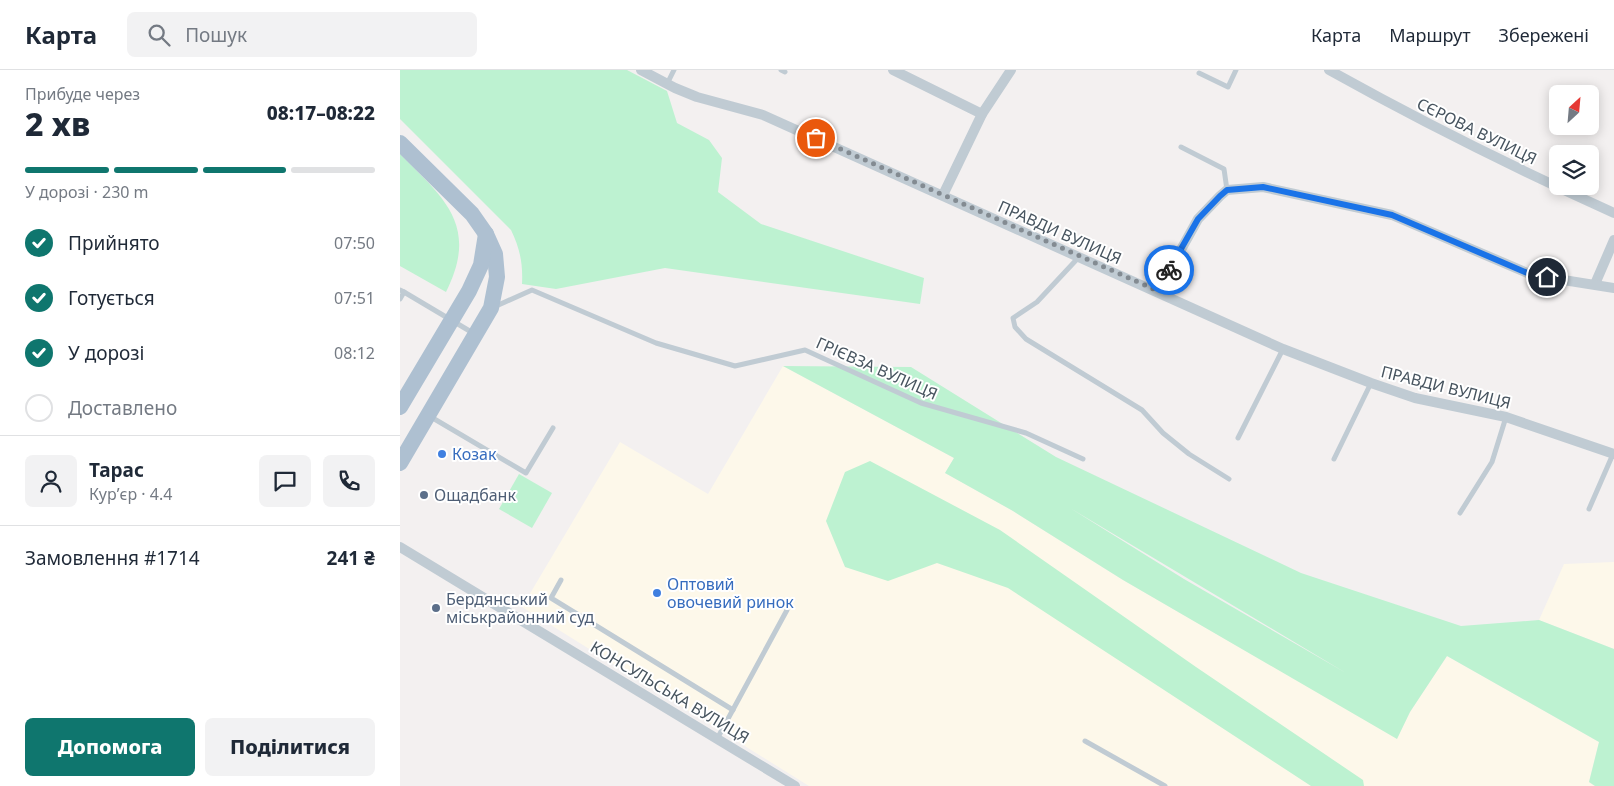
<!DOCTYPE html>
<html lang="uk">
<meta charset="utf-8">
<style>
:root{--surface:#fff;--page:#f2f2f3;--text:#1f2937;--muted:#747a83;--line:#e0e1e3;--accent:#0f766e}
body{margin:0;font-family:"Noto Sans",sans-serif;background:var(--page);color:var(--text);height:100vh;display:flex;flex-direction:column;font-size:19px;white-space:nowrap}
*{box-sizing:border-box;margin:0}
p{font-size:16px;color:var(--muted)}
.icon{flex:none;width:28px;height:28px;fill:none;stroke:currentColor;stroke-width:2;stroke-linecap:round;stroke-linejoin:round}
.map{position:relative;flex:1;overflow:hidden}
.side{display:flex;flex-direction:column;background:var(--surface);width:400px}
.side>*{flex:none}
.needle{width:32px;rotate:26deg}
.fabs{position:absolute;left:1149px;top:15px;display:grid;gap:10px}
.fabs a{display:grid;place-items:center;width:50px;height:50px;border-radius:8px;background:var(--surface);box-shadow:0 2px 12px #0003;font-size:25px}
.pin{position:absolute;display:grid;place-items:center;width:42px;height:42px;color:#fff;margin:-21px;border:2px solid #fff;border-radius:50%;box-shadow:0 1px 5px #0007}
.courier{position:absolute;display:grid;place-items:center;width:50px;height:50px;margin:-25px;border:4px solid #1a73e8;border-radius:50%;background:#fff;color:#222;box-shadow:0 1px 6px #0007}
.headline em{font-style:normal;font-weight:800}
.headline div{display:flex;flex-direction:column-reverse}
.headline{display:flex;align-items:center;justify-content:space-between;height:85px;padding:0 25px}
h1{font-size:32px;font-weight:800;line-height:38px}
.bar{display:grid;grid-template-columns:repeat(4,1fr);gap:8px 5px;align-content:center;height:60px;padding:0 25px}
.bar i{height:6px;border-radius:4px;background:var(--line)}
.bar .on{background:var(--accent)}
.bar p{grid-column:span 4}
.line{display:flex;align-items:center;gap:12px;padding:0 25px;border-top:1px solid var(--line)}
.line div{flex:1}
.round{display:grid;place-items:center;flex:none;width:52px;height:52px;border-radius:8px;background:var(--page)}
ol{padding:0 25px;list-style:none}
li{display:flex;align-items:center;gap:15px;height:55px}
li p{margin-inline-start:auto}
li .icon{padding:5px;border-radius:50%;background:var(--accent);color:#fff;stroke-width:4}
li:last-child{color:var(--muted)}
li i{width:28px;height:28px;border:2px solid var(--line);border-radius:50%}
.action{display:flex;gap:10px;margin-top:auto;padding:10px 25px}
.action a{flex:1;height:58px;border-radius:8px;background:var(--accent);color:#fff;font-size:20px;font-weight:800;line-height:58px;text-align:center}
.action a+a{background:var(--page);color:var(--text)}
header{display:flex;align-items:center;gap:30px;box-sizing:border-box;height:70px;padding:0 25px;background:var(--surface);border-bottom:1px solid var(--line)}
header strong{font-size:24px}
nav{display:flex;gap:28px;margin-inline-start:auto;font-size:18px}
.search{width:350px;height:45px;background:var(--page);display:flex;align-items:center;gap:12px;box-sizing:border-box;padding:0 18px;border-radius:8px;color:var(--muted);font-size:19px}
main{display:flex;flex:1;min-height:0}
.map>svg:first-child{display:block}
.commercial{fill:#fdf8ea}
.green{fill:#bdf2d1;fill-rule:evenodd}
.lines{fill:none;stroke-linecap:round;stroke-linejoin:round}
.service{stroke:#c0cbd3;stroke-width:5}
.minor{stroke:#c0cbd3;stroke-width:10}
.primary{stroke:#aec0d1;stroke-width:16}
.done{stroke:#838b92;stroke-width:5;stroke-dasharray:0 9}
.route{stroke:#1a73e8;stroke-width:6}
.shop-dot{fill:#3f7fe0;stroke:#fff;stroke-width:2}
.service-dot{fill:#5c6f8a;stroke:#fff;stroke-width:2}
.labels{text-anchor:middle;stroke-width:4;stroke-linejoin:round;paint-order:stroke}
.street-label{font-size:16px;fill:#47545f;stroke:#fff}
.shop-label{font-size:16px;fill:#366cbe;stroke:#fff;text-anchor:start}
.service-label{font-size:16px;fill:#4e5e75;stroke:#fff;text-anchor:start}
</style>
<header>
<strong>Карта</strong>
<div class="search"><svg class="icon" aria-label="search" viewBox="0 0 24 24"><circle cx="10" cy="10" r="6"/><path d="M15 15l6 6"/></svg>Пошук</div>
<nav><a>Карта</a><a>Маршрут</a><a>Збережені</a></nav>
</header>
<main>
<section class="side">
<div class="headline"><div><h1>2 хв</h1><p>Прибуде через</p></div><em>08:17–08:22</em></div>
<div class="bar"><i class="on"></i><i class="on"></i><i class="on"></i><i></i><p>У дорозі · 230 m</p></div>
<ol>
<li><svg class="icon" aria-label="check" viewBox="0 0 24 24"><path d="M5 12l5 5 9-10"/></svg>Прийнято<p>07:50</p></li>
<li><svg class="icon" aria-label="check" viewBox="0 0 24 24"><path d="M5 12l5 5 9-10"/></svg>Готується<p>07:51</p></li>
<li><svg class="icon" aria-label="check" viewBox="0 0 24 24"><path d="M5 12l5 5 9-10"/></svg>У дорозі<p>08:12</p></li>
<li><i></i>Доставлено</li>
</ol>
<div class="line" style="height:90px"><a class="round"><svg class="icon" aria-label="person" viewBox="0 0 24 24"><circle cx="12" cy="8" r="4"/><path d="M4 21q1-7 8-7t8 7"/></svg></a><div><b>Тарас</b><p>Кур’єр · 4.4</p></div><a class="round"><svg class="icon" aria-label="chat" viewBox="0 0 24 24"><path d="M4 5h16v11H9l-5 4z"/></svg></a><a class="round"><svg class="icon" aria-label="phone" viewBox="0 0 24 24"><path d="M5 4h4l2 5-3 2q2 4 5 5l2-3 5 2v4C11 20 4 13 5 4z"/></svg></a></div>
<div class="line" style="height:65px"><div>Замовлення #1714</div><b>241 ₴</b></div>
<div class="action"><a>Допомога</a><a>Поділитися</a></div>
</section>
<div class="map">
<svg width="1214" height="716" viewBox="0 0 1214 716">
<rect width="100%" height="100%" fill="#f3f0f0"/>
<g class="commercial">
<path d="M 383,296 L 554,388 L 545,403 L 613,441 L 723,510 L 997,668 L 1010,642 L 1047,586 L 1199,672 L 1189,712 L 1195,716 L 409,716 L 122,537 L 220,372 L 308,424 Z"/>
<path d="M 1214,492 L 1214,579 L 1139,550 L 1164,494 Z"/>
</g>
<g class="green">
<path d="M 0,0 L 227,0 L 267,21 L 277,53 L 309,70 L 322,88 L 318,122 L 361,154 L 524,208 L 520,234 L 265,198 L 156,219 L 122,214 C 123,193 120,179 111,160 L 0,49 Z"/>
<path d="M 0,84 C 45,129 79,156 46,222 L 0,196 Z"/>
<path d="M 383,296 L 511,297 L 656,387 L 901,503 L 1061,556 L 1139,550 L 1214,579 L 1214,716 L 1195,716 L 1189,712 L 1199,672 L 1047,586 L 1010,642 L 997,669 L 723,510 L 613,441 L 545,403 L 554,388 ZM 670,438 L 946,603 L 784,509 Z"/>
<path d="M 470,391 L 600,460 L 796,597 L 963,710 L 964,716 L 911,716 L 608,518 L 537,493 L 488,511 L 445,497 L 426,451 L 445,402 Z"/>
<path d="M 119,404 L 152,423 L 132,458 L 99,439 Z"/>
</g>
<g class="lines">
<g class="service">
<path d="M 381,0 L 385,2"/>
<path d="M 799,3 L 828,17 L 836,0"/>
<path d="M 267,14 L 274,0"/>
<path d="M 781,77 L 824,99 L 827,120"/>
<path d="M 679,187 L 637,232 L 613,248 L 615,257 L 626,269 L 742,340 L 763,363 L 789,384 L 829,409"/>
<path d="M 0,220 L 4,222 L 0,229"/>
<path d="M 4,222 L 73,263"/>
<path d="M 94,237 L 132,220 L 256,273 L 335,296 L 405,280 L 521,333 L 626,363 L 683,389"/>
<path d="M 31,347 L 126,403 L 153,358"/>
<path d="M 838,368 L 883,279"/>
<path d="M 934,389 L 971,313"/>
<path d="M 1189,439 L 1213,384"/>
<path d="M 1060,443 L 1092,392 L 1106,347"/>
<path d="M 161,510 L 151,528 L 333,640"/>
<path d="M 317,669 L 387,540"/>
<path d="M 685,671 L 765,716"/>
</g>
<g class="minor">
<path d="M 241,0 L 275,18 L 297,27 L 363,45 L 883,279 L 971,313 L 1015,328 L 1106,347 L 1214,384"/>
<path d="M 493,0 L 582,44"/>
<path d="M 929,0 C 1022,52 1117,99 1214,143"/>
<path d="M 543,125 L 582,44 L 611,0"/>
<path d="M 1195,214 L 1214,170"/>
<path d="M 758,221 L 798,149 L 820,126 L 827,120 L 863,117 L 992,145 L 1132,205 L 1214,218"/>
<path d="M 0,477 L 395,716"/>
</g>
<g class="primary">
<path d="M 0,73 L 72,144 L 86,164 L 95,184 L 97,207 L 91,238 L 0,393"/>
<path d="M 0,337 L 69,221 L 81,195 L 86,164"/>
</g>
</g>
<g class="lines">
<path class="done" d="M 416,68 L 758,221 L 769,200"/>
<path class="route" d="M 769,200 L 798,149 L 820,126 L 827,120 L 863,117 L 992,145 L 1132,205 L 1147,207"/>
</g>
<g class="shop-dot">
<circle cx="42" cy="384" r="5"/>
<circle cx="257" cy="523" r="5"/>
</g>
<g class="service-dot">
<circle cx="24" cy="425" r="5"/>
<circle cx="36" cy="538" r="5"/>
</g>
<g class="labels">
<g class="street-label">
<text transform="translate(1077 61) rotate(26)" y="6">СЄРОВА ВУЛИЦЯ</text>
<text transform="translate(660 162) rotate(24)" y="6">ПРАВДИ ВУЛИЦЯ</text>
<text transform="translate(477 298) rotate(24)" y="6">ГРІЄВЗА ВУЛИЦЯ</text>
<text transform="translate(1046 317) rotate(14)" y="6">ПРАВДИ ВУЛИЦЯ</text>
<text transform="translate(270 622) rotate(31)" y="6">КОНСУЛЬСЬКА ВУЛИЦЯ</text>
</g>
<g class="shop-label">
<text x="52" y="390">Козак</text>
<text x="267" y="520">Оптовий<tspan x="267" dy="18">овочевий ринок</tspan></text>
</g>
<g class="service-label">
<text x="34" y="431">Ощадбанк</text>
<text x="46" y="535">Бердянський<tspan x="46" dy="18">міськрайонний суд</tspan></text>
</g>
</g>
</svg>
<div class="fabs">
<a><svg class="needle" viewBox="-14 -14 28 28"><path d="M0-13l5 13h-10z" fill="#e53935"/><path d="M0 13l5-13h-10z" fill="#747a83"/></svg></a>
<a><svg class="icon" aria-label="layers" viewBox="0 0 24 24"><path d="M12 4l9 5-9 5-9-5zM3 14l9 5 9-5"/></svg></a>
</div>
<div class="pin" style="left:416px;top:68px;background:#ea580c"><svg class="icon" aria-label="bag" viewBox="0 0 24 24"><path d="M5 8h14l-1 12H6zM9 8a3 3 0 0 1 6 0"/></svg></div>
<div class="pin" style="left:1147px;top:207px;background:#1f2937"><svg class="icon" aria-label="home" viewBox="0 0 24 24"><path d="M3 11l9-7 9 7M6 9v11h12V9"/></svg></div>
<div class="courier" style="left:769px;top:200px"><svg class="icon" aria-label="bike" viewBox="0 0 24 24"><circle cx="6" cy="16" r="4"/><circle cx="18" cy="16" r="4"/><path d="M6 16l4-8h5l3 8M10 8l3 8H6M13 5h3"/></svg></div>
</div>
</main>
